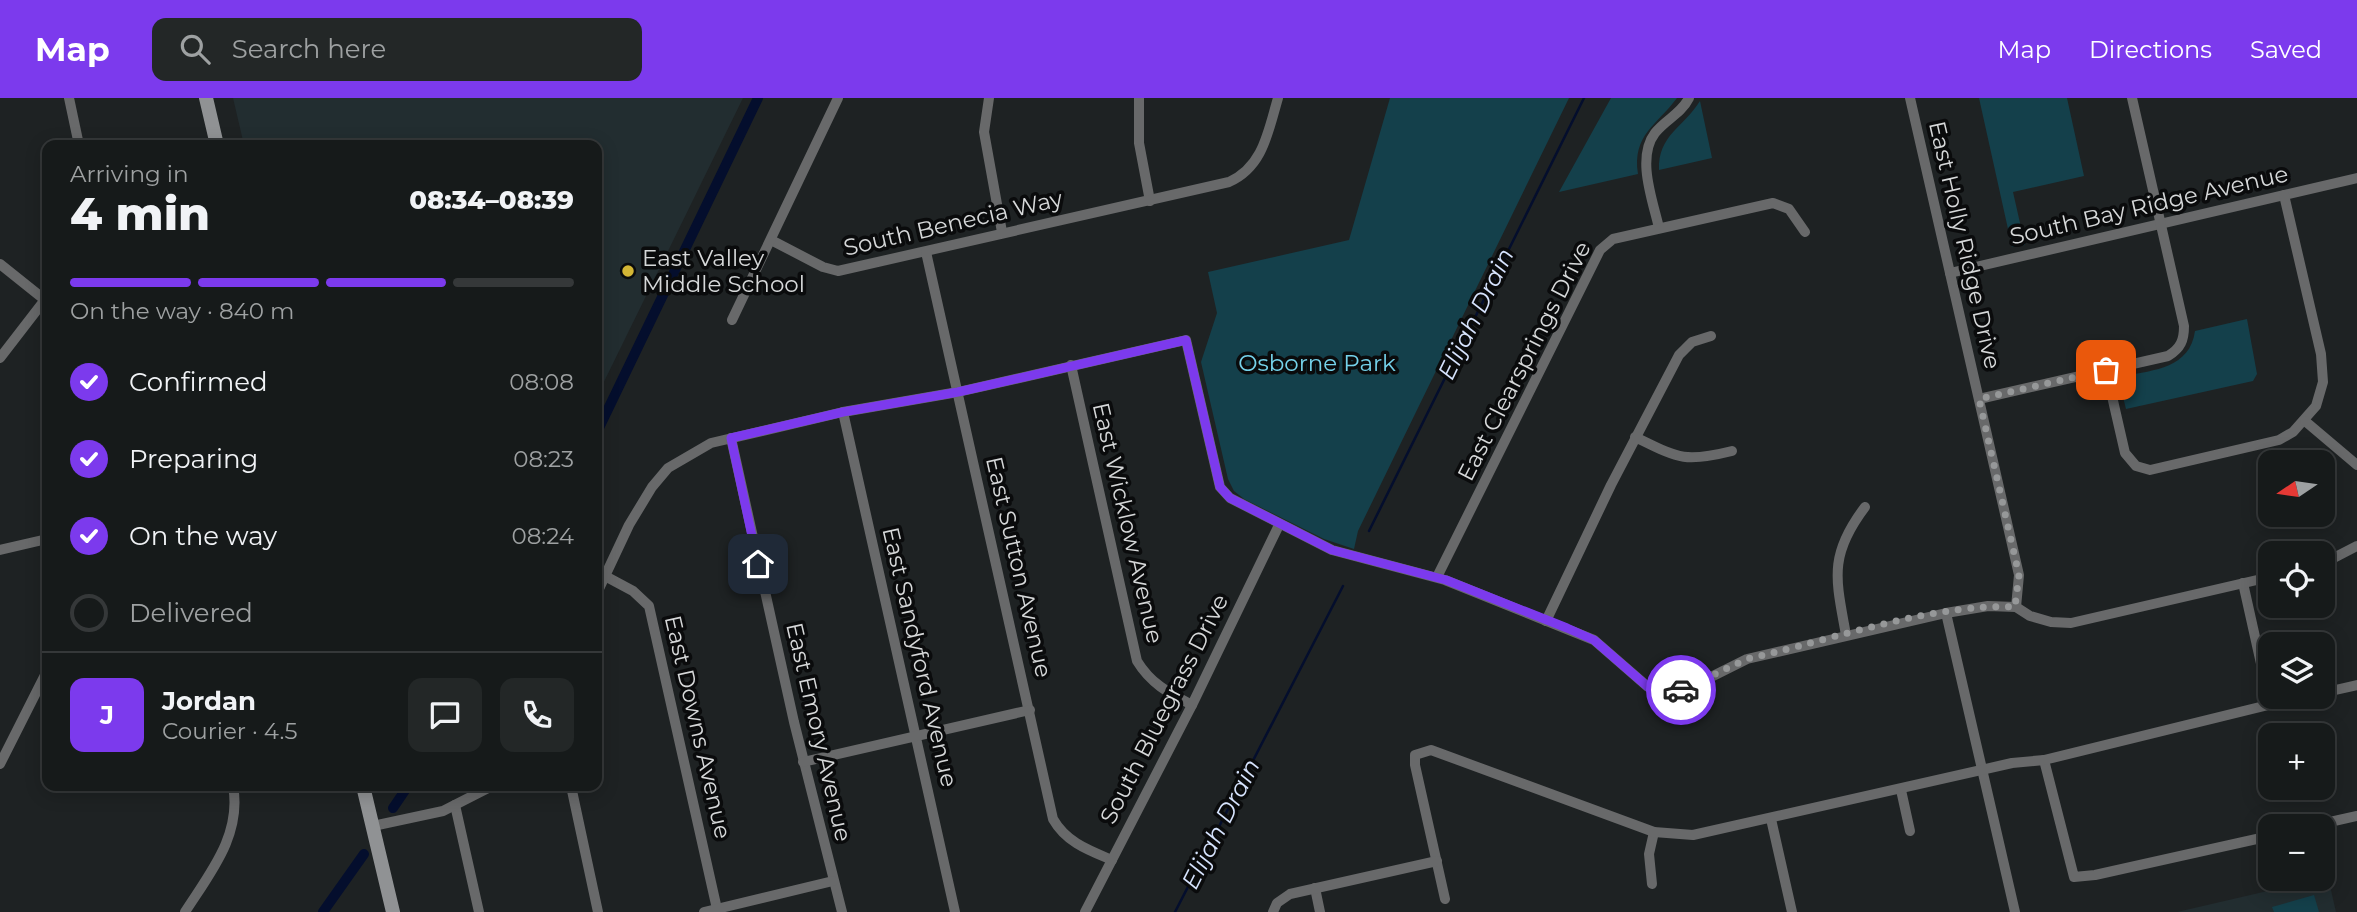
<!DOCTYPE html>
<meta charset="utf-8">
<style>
:root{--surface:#161a1a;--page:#232727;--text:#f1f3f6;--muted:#9ea1a2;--line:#353839;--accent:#7c3aed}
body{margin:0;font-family:Montserrat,sans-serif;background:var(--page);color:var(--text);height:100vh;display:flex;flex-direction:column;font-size:26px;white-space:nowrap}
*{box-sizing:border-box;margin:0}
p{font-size:23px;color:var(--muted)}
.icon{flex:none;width:38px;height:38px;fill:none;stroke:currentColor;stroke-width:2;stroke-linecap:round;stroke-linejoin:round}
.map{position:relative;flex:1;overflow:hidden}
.side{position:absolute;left:42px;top:42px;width:560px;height:651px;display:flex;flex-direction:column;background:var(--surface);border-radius:14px;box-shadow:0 4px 18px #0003,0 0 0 2px var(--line)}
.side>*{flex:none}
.needle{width:46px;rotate:257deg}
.tools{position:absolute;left:2258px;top:352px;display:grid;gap:14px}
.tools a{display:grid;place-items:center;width:77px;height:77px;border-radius:14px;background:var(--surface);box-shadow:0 4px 18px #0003,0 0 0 2px var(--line);font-size:35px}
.pin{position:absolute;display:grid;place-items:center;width:60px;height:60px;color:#fff;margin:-30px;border-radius:14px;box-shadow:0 4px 10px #0006}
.courier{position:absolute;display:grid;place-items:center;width:70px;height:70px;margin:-35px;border:5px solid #7c3aed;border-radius:50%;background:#fff;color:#222;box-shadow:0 2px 9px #0007}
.summary em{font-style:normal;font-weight:800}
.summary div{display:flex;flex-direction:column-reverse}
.summary{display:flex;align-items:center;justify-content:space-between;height:119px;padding:0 28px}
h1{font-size:46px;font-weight:800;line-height:52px}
.bar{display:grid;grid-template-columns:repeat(4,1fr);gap:10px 7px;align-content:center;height:84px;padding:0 28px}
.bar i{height:9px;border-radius:5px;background:var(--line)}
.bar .active{background:var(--accent)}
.bar p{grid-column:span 4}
.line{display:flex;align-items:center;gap:18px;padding:0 28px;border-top:2px solid var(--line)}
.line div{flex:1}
.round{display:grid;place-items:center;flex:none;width:74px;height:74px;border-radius:14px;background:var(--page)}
ol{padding:0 28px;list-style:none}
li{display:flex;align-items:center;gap:21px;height:77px}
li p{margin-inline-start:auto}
li .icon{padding:7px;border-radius:50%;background:var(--accent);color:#fff;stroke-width:4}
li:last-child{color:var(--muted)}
li i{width:38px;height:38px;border:4px solid var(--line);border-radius:50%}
header{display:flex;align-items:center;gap:42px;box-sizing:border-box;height:98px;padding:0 35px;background:var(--accent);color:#fff}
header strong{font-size:33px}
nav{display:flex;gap:38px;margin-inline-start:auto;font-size:24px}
.search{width:490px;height:63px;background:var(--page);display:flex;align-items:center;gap:18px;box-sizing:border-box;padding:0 24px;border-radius:14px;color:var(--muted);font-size:26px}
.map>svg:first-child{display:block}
.built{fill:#222d30}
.green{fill:#14404b}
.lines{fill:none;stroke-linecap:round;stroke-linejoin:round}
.stream{stroke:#040e2d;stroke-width:2.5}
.canal{stroke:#040e2d;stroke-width:10}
.street{stroke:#68696a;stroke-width:10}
.secondary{stroke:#909294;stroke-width:14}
.done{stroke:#969899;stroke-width:7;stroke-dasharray:0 12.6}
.route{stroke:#7c3aed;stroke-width:9}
.poi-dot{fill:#d3b635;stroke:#0a0b0c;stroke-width:2.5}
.labels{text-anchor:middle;stroke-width:7;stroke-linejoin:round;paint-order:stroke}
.street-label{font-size:23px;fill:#d6d8d9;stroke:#0a0b0c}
.poi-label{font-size:23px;fill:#d6d8d9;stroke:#0a0b0c;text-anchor:start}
.park-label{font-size:23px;fill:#75d2ea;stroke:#0a0b0c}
.water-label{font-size:24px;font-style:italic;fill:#d7e4fe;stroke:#0a0b0c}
</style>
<header>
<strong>Map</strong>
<div class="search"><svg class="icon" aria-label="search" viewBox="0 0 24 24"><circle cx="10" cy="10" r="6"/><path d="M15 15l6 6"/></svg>Search here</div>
<nav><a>Map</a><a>Directions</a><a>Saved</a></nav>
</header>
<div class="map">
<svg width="2357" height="814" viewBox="0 0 2357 814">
<rect width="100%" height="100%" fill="#1e2223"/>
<g class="built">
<path d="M 233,0 L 743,0 L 597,298 L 597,47 L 244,47 Z"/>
<path d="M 2328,779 L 2336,814 L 2177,814 Z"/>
</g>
<g class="green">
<path d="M 1390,0 L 1569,0 L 1358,433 L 1354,451 L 1324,441 L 1244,401 L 1234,393 L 1228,381 L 1201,264 L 1217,215 L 1208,174 L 1349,142 Z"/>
<path d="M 1611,0 L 1677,0 C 1657,27 1632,37 1638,76 L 1559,94 Z"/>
<path d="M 1979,0 L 2067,0 L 2084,78 L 2013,94 L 2025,147 L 2012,149 Z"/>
<path d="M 1700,3 L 1712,60 L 1659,72 C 1658,37 1683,30 1700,3 Z"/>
<path d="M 2247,221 L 2257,276 L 2253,283 L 2126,311 L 2120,287 L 2125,278 C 2154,272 2190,270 2195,233 Z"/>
<path d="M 2314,797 L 2319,814 L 2274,814 L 2272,809 Z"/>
</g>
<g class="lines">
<g class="stream">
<path d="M 1369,433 L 1584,0"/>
<path d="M 1175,814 L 1343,488"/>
</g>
<g class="canal">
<path d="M 597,334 L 758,0"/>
<path d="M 393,710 L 408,688"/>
<path d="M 323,814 L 364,756"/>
</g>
<g class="street">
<path d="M 69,0 L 79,47"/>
<path d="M 989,0 L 984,34 L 1002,134"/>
<path d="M 1139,0 L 1139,45 L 1150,103"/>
<path d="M 1910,0 L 2019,477 L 2016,509"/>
<path d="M 1659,130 C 1653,103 1636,60 1655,35 C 1666,21 1681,16 1689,0"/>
<path d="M 771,142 L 823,169 L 838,173 L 1229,84 C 1263,69 1268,34 1278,0"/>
<path d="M 926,154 L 1053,721 C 1066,744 1088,752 1112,762"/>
<path d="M 0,166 L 45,202"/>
<path d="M 1950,175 L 2357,80"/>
<path d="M 732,222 L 838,0"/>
<path d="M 0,260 L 47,199"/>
<path d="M 1071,267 L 1137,563 C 1151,586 1169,595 1192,607"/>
<path d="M 2106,272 L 2125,355 L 2136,368 L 2150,372 L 2279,342 L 2293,334 L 2316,308 L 2323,284 L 2321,256 L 2284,97"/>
<path d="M 1979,301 L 2168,258 C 2181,250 2184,242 2184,228 L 2132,0"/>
<path d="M 843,314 L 955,814"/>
<path d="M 2305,323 L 2357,367"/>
<path d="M 1635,339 C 1678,360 1684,365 1732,353"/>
<path d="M 731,340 L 794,624 L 842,814"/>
<path d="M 0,452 L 47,441"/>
<path d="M 2322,466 L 2357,448"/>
<path d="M 605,478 L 633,493 L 649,508 L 717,811"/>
<path d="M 1437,479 L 1600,152 L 1613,141 L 1773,105 L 1789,111 L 1805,134"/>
<path d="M 2243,485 L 2270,606"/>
<path d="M 597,495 L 629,427 L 652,389 L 668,370 L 711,345 L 843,314 L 958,294 L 1186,242 L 1220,389 L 1230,400 L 1332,452 L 1445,482 L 1594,542 L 1648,589 L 1665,594 L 1687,591 L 1747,561 L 1946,515 L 1988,508 L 2016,509 L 2030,518 L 2051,524 L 2071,525 L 2270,479"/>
<path d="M 1946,515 L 2015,814"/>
<path d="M 1546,523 L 1611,387 L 1679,257 L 1692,244 L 1711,238"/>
<path d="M 1846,537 C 1836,481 1828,458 1865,409"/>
<path d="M 2322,595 L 2357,587"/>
<path d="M 2044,662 L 2074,779 L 2095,777 L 2270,738"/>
<path d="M 803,664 L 1030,612"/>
<path d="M 0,666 L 47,573"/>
<path d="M 571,688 L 598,814"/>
<path d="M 1901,692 L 1910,733"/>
<path d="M 455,707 L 479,814"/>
<path d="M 1771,721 L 1792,814"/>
<path d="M 373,728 L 443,713 L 492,688"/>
<path d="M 2312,728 L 2357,718"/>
<path d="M 1652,786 L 1649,756 L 1654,734"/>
<path d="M 1315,790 L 1320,814"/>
<path d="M 1445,801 L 1415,667 L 1415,657 L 1431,652 L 1654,734 L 1693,737 L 2012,665 L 2044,662 L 2305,598"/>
<path d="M 185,814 C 210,775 242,737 233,688"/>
<path d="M 704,814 L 833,783"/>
<path d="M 1085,814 L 1192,607 L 1279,427"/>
<path d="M 1273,814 L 1277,805 L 1290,796 L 1437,763"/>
</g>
<g class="secondary">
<path d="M 206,0 L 217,47"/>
<path d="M 363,688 L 393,814"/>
</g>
</g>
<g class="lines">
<path class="done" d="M 1681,592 L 1747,561 L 1772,555 C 1844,537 1942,505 2015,509 L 2019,477 L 1979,301 L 2106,272"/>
<path class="route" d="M 758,466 L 731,340 L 843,314 L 958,294 L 1186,242 L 1220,389 L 1230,400 L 1332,452 L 1446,482 L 1567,530 L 1594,542 L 1648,589 L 1665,594 L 1681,592"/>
</g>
<circle class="poi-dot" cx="628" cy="173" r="7"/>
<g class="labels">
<g class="street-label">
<text transform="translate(2149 107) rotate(-13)" y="8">South Bay Ridge Avenue</text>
<text transform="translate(953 125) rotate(-13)" y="8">South Benecia Way</text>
<text transform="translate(1965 147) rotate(77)" y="8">East Holly Ridge Drive</text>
<text transform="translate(1524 263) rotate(-63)" y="8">East Clearsprings Drive</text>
<text transform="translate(1128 425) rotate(77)" y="8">East Wicklow Avenue</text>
<text transform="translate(1019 469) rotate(77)" y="8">East Sutton Avenue</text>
<text transform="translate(920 559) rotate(77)" y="8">East Sandyford Avenue</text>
<text transform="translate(1164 611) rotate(-63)" y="8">South Bluegrass Drive</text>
<text transform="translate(698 629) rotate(77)" y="8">East Downs Avenue</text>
<text transform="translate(819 634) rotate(77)" y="8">East Emory Avenue</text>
</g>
<g class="poi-label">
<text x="642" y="168">East Valley<tspan x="642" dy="26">Middle School</tspan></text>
</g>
<g class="park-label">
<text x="1317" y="273">Osborne Park</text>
</g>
<g class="water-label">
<text transform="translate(1476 216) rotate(-64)" y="8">Elijah Drain</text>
<text transform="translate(1221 726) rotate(-63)" y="8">Elijah Drain</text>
</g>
</g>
</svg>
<div class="tools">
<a><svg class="needle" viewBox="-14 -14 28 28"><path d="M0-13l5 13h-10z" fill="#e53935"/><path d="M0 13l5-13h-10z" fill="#9ea1a2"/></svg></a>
<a><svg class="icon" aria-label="locate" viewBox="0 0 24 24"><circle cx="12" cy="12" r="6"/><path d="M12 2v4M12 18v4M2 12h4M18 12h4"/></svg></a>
<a><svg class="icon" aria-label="layers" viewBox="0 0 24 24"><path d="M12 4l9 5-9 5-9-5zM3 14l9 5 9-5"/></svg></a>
<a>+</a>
<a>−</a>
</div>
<div class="pin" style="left:2106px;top:272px;background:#ea580c"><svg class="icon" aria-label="bag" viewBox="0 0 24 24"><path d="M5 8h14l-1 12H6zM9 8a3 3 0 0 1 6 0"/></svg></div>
<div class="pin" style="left:758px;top:466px;background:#1f2937"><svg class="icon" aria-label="home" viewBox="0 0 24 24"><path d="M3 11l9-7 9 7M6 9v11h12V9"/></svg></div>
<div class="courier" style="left:1681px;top:592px"><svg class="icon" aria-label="car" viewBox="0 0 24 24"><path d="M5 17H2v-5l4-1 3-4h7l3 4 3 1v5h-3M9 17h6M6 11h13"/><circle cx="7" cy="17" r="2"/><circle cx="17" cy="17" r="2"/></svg></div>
<section class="side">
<div class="summary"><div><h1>4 min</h1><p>Arriving in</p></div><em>08:34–08:39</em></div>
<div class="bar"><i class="active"></i><i class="active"></i><i class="active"></i><i></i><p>On the way · 840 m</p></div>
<ol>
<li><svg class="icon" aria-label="check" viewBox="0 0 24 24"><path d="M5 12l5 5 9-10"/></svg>Confirmed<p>08:08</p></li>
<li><svg class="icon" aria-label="check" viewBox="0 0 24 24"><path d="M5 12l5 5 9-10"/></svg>Preparing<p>08:23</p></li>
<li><svg class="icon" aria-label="check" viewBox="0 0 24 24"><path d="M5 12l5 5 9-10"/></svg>On the way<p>08:24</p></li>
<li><i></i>Delivered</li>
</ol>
<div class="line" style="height:126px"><b class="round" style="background:var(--accent);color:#fff">J</b><div><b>Jordan</b><p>Courier · 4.5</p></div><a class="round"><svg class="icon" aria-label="chat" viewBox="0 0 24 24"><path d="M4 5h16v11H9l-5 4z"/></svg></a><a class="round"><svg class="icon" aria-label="phone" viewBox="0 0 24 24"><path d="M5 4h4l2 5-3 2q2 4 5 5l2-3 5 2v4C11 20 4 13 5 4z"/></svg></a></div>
</section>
</div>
